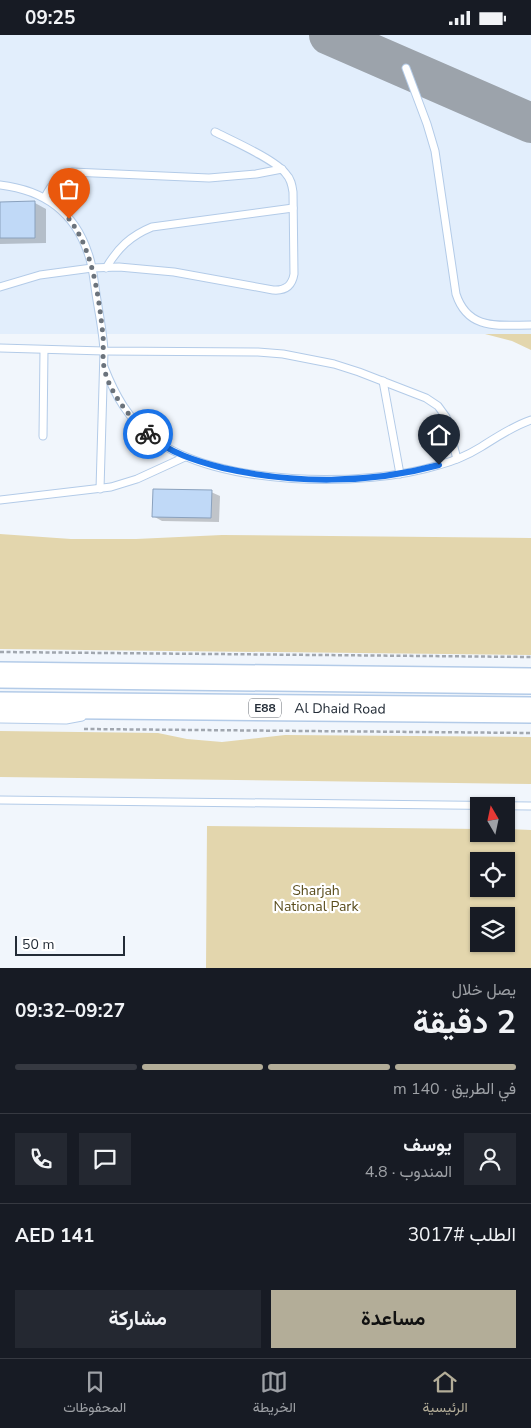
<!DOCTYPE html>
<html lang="ar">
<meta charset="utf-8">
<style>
:root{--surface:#171b24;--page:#242831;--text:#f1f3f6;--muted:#9ea1a6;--line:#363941;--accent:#b3ad98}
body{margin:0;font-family:"Nunito Sans",Vazirmatn,sans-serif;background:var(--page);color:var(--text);direction:rtl;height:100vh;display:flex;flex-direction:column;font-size:19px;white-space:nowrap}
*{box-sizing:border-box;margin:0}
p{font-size:16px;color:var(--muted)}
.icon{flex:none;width:28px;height:28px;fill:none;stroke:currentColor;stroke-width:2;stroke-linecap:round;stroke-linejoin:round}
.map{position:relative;height:933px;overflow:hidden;direction:ltr}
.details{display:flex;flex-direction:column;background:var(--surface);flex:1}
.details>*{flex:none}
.needle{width:32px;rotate:351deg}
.controls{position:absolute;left:470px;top:762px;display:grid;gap:10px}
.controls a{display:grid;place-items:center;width:45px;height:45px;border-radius:0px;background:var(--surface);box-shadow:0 1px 4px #0004;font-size:25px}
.scale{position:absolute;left:15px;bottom:12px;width:110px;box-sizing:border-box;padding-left:5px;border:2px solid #232c37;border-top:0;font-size:14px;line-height:18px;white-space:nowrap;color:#232c37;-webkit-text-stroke:4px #fff;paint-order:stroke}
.pin{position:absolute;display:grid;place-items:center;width:42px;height:42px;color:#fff;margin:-51px -21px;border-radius:50% 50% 50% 0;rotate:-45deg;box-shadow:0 0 5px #0007}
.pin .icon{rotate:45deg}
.courier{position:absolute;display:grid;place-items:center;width:50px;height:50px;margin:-25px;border:4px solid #1a73e8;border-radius:50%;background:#fff;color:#222;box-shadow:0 1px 6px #0007}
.overview em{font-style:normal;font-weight:700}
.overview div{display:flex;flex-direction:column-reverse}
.overview{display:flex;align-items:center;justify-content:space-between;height:85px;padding:0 15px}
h1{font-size:32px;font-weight:700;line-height:38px}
.bar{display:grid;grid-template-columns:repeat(4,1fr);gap:8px 5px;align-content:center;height:60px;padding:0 15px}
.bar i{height:6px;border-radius:4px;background:var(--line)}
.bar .on{background:var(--accent)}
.bar p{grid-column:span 4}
.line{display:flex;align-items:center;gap:12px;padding:0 15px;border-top:1px solid var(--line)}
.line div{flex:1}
.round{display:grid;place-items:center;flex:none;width:52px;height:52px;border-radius:0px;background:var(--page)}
.action{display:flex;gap:10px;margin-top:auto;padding:10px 15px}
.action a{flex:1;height:58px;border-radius:0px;background:var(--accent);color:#111;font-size:20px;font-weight:700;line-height:58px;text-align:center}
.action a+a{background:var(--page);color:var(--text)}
.status{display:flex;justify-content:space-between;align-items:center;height:35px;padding:0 25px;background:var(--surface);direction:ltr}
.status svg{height:14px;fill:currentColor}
.tab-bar{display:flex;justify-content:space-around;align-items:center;height:70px;border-top:1px solid var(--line);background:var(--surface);font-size:14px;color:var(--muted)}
.tab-bar a{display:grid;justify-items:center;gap:2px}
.tab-bar .on{color:var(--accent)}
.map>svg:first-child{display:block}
.built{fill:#e2eefc}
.green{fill:#e3d6ad;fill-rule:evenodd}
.shadow{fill:#0003}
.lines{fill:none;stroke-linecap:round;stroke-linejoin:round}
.taxiway{stroke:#9ca3ab;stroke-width:40}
.building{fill:#c0d9f7;stroke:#8aa1bd}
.service-casing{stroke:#b3cbe8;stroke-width:9}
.motorway-casing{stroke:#b3cbe8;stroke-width:28}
.path{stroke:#a1a7af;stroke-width:2.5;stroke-dasharray:4 2.5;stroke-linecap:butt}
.service{stroke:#fff;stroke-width:7}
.motorway{stroke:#fff;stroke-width:25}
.done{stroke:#6b737c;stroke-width:5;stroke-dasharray:0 9}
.route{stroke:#1a73e8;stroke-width:6}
.labels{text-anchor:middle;stroke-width:4.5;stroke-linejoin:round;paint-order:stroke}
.shield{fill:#fff;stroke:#656b73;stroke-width:1}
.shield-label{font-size:12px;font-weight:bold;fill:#232c37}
.street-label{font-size:14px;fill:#232c37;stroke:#fff}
.park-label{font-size:14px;fill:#5a4d1d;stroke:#fff}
</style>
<div class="status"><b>09:25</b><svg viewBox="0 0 49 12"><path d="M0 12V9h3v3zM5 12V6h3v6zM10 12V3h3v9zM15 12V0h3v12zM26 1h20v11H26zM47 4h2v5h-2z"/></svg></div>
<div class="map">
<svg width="531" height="933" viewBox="0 0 531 933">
<rect width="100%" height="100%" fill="#f1f6fc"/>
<rect class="built" x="0" y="0" width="531" height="299"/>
<g class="green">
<path d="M 485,299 L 531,299 L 531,315 L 512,306 Z"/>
<path d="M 0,499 L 71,504 L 136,504 L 222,500 L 531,503 L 531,620 L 0,614 Z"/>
<path d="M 0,696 L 158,698 L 187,704 L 222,707 L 285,700 L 531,702 L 531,749 L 0,742 Z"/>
<path d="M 207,791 L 479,794 L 479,799 L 506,799 L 506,794 L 531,795 L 531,933 L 206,933 ZM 479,826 L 506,826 L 506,854 L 479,854 ZM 479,881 L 506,881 L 506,909 L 479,909 Z"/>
</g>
<g class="shadow">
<path d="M 0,168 L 35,168 L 46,174 L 46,208 L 0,209 Z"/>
<path d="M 211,457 L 220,461 L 219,487 L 162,486 L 153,481 Z"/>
</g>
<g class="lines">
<path class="taxiway" d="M 329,0 L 531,88"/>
</g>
<g class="building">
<path d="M 35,166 L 35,203 L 0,203 L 0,167 Z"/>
<path d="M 153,454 L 212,455 L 211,483 L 152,482 Z"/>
</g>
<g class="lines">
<defs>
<g id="service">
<path d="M 406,33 L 427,89 L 435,116 L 456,259 C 468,296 499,290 531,290"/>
<path d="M 0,150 C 43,155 74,176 88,218 C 93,231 94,246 96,259 C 99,278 103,297 104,316 L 100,454"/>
<path d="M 45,162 C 52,149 57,141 72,137 L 209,143 L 256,139 L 282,134"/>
<path d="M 106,233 C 118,213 130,201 152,192 L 293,173"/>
<path d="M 0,252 L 40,240 L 92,233 L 119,232 L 174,237 L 273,255 C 285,256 292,251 294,239 L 293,157 C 292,150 291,144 286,139 C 276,125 233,106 215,97"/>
<path d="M 0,313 L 104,316 L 258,317 L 283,319 L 334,329 L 359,337 L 426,363 L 438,371 L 446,382 L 457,424"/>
<path d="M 104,332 C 115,360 128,384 153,403 C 215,452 366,453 439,430 C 454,426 468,420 481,412 C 497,402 513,391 531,385"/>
<path d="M 383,346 L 400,439"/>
<path d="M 43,401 L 44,315"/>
<path d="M 0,465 L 111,452 L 137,444 L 185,422"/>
<path d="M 0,684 L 66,685 L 82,682"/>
<path d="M 0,765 L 531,771"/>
</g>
<g id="motorway">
<path d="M 0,640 L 531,646"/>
<path id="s1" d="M 0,670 L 531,675"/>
</g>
</defs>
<use href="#service" class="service-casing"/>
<use href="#motorway" class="motorway-casing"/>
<g class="path">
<path d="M 0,617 L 531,622"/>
<path d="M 84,694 L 531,698"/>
</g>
<use href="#service" class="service"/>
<use href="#motorway" class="motorway"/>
</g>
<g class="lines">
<path class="done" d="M 69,184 C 93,214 99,263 103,301 C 104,311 102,322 104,332 C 108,356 130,383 148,399"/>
<path class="route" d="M 148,399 C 169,418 196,426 223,433 C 294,449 369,449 439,430"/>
</g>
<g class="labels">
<rect class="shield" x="249" y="663.5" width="32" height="19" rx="4"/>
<g class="shield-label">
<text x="265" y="677">E88</text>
</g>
<g class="street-label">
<text dy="5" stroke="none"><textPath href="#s1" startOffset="340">Al Dhaid Road</textPath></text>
</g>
<g class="park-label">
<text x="316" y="860">Sharjah<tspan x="316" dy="16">National Park</tspan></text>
</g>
</g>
</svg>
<div class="controls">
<a><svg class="needle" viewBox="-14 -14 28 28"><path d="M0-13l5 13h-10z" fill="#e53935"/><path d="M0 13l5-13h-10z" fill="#9ea1a6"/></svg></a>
<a><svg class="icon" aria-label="locate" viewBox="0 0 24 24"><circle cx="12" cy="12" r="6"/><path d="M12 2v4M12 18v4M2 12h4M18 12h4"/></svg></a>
<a><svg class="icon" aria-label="layers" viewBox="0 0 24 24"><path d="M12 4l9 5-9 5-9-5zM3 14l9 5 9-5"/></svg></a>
</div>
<div class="scale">50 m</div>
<div class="pin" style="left:69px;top:184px;background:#ea580c"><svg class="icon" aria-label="bag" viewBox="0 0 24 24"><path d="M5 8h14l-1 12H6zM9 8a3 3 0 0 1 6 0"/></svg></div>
<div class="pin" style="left:439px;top:430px;background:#1f2937"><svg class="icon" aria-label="home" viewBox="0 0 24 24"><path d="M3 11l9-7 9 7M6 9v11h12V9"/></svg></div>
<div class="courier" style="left:148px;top:399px"><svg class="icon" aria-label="bike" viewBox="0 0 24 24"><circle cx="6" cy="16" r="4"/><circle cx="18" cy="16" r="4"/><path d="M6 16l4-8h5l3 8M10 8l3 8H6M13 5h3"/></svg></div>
</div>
<section class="details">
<div class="overview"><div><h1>2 دقيقة</h1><p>يصل خلال</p></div><em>09:27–09:32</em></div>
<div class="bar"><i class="on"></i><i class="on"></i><i class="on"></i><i></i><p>في الطريق · 140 m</p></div>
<div class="line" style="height:90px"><a class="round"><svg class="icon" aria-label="person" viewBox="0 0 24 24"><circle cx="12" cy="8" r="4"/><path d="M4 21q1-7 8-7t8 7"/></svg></a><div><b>يوسف</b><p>المندوب · 4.8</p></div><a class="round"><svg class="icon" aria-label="chat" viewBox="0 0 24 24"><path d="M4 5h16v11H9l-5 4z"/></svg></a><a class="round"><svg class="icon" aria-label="phone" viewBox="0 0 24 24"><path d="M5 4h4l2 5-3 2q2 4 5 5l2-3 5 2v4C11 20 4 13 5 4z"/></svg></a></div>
<div class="line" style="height:65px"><div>الطلب #3017</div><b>AED 141</b></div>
<div class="action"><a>مساعدة</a><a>مشاركة</a></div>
</section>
<nav class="tab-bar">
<a class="on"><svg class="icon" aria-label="home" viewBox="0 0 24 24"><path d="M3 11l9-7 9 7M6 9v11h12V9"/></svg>الرئيسية</a>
<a><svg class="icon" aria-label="map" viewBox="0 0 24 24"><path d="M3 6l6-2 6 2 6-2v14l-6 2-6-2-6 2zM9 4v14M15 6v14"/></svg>الخريطة</a>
<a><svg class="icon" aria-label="saved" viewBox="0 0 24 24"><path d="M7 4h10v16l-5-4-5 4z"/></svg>المحفوظات</a>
</nav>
